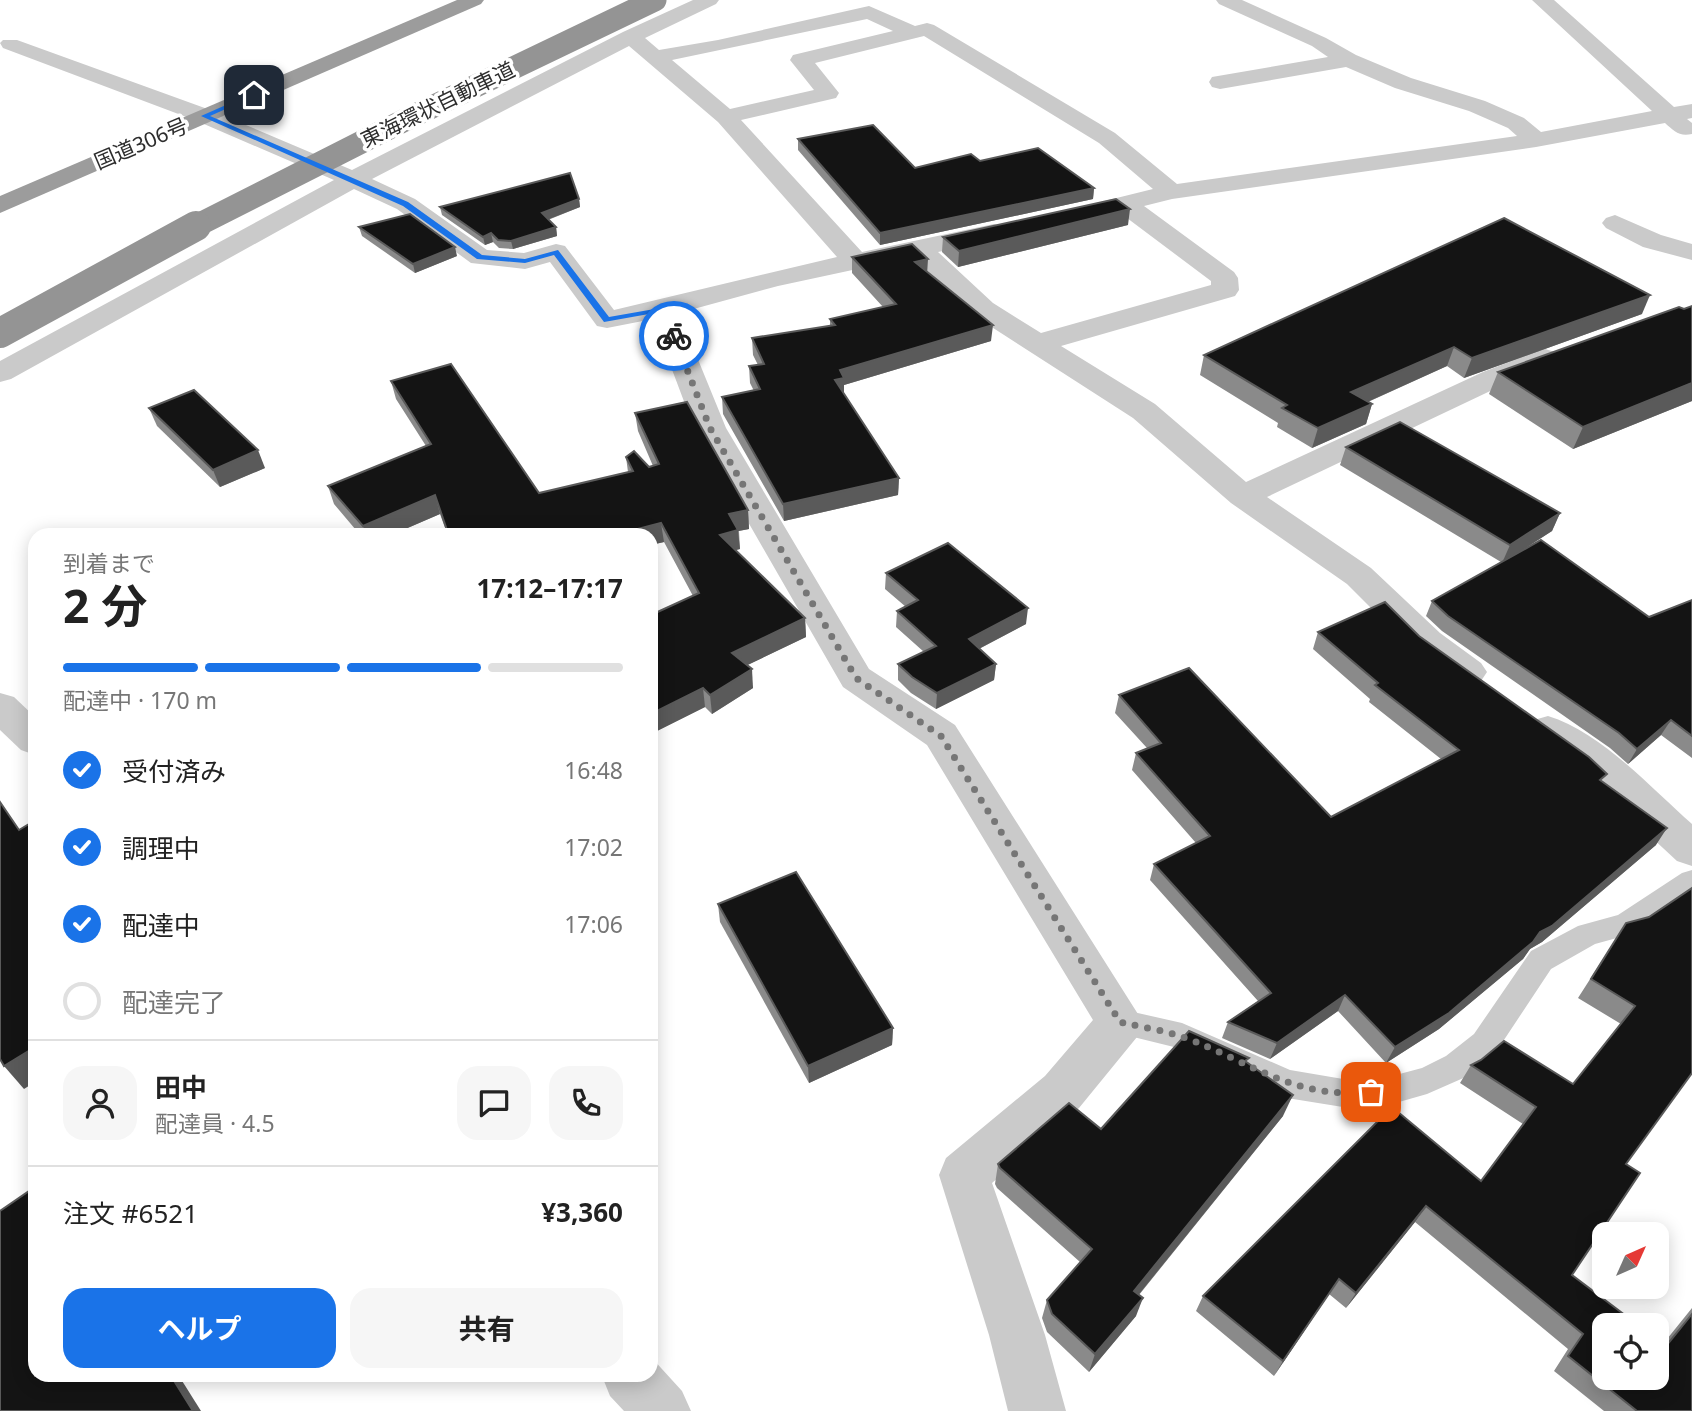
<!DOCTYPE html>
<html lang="ja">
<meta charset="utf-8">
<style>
:root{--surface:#fff;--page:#f6f6f6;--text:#222;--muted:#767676;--line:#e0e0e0;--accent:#1a73e8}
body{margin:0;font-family:"Noto Sans","Noto Sans JP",sans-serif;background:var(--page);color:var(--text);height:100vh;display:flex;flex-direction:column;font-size:26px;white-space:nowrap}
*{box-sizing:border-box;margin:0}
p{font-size:23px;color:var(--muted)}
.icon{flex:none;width:38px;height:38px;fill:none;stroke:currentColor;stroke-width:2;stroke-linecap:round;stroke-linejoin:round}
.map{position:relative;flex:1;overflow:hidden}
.sheet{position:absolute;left:28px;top:528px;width:630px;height:854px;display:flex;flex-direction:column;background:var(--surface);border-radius:21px;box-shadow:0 4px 18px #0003}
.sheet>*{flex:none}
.needle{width:46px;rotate:45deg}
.controls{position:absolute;left:1592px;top:1222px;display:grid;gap:14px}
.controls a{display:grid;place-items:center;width:77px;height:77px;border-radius:14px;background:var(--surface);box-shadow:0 4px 18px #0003;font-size:35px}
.pin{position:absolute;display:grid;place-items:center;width:60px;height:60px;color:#fff;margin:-30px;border-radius:14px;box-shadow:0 4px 10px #0006}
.courier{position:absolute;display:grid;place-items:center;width:70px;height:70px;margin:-35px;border:5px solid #1a73e8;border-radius:50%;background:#fff;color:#222;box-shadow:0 2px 9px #0007}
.headline em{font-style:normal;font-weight:700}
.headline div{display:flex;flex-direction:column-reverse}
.headline{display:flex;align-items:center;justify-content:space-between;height:119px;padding:0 35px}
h1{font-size:46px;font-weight:700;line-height:52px}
.bar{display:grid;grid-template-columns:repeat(4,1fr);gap:10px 7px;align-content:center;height:84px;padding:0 35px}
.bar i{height:9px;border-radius:5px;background:var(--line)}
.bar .current{background:var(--accent)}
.bar p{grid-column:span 4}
.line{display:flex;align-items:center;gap:18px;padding:0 35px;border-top:2px solid var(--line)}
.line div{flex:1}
.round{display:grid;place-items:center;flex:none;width:74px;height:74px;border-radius:21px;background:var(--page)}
ol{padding:0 35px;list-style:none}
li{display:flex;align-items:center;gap:21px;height:77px}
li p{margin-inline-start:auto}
li .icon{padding:7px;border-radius:50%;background:var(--accent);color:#fff;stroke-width:4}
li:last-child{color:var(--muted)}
li i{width:38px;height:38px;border:4px solid var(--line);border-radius:50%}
.button{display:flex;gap:14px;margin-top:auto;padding:14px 35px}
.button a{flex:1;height:80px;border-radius:21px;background:var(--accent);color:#fff;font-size:28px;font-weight:700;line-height:80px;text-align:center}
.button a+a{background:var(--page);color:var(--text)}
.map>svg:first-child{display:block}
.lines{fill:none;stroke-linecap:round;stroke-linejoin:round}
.service{fill:#cacaca;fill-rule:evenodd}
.minor{fill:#cacaca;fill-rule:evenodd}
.tertiary{fill:#cacaca;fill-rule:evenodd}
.trunk{fill:#9c9c9c;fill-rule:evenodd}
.motorway-bridge-far1{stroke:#949494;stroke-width:23}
.motorway-bridge{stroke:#949494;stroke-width:30}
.wall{fill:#8a8a8a}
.shaded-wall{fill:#5a5a5a}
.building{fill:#141414;stroke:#5a5a5a;stroke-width:2}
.route{fill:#1a73e8}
.done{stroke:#767676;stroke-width:7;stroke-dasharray:0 12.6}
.labels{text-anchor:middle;stroke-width:7;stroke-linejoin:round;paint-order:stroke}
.far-street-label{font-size:21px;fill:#2d2d2d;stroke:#fff}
</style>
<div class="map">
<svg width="1692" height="1411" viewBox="0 0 1692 1411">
<rect width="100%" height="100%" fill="#fff"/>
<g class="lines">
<path class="service" d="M 1692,870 L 1692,895 L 1635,933 L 1595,944 L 1551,969 L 1496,1052 L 1468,1076 L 1427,1094 L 1392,1104 L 1349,1108 L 1287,1098 L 1178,1048 L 1109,1031 L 1105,1022 L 1109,1013 L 1120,1009 L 1182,1023 L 1290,1070 L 1349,1080 L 1392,1076 L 1422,1068 L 1446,1056 L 1474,1034 L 1531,951 L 1578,926 L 1618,915 L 1682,873 Z"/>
<g class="minor">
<path d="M 693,0 L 719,0 L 716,4 L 645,38 L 659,50 L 718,40 L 869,6 L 915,26 L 927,23 L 934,25 L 1115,133 L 1177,184 L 1517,136 L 1508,128 L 1469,111 L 1395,88 L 1346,67 L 1220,89 L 1212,87 L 1209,82 L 1212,77 L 1328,57 L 1312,46 L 1219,4 L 1216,0 L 1242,0 L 1326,38 L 1356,55 L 1411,78 L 1485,101 L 1524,118 L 1541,132 L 1652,111 L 1532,0 L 1554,0 L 1674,107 L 1692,104 L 1692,118 L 1687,119 L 1692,123 L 1692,134 C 1679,137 1674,131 1665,123 L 1536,147 L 1172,199 L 1144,206 L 1234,272 L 1238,278 L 1239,290 L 1235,296 L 1061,346 L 1155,404 L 1246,482 L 1483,372 L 1535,352 L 1545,349 L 1555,352 L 1560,358 L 1555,364 L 1505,384 L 1267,497 L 1371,568 L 1440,633 L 1481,663 L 1487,672 L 1481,681 L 1468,685 L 1455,681 L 1414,651 L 1347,584 L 1231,503 L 1133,418 L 973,315 L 913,257 L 778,286 L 679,313 L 726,428 L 869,669 L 955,725 L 1143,1022 L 1137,1037 L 1079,1108 L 992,1183 L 1045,1335 L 1066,1411 L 1008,1411 L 989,1335 L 939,1175 L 946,1158 L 1045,1076 L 1093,1020 L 927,745 L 843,687 L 694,428 L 653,319 L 607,328 L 597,326 L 550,262 L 525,269 L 471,263 L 397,209 L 354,189 L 11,379 L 0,382 L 0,361 L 334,180 L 197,121 L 3,48 L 0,43 L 3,40 L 17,40 L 213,111 L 352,170 L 623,32 ZM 867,19 L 893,31 L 793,55 L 790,60 L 814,90 L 730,109 L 672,60 ZM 924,36 L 1099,143 L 1153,189 L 1064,211 L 1060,216 L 1064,221 L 1073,224 L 1119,212 L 1211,281 L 1211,285 L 1041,333 L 993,303 L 938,252 L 1003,238 L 1007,232 L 1003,226 L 994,224 L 862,252 L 741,120 L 836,98 L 839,93 L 815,63 ZM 629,46 L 718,122 L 837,257 L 614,310 L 565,246 L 556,244 L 524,253 L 487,250 L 415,199 L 372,179 Z"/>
<path d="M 1615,215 L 1661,235 L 1692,244 L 1692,260 L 1643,247 L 1606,228 L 1602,223 L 1606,218 Z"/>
<path d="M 1548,716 C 1601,732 1651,788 1692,824 L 1692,866 L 1677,861 L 1581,772 L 1534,740 L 1528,730 L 1534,720 Z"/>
</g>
<g class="tertiary">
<path d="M 0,693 L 14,697 L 35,717 L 35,755 L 21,750 L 0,730 Z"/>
<path d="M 651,1357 L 682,1391 L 691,1411 L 624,1411 L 610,1396 L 602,1376 L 651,1376 Z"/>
</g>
<path class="trunk" d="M 457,0 L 484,0 L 481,4 L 0,213 L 0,196 Z"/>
<path class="motorway-bridge-far1" d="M 192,228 L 407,119 L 655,0"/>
<path class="motorway-bridge" d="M 0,333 L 196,226"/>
</g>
<g class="wall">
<path d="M 798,139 L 915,168 L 980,161 L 1094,188 L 1093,199 L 880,245 L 798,150 Z"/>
<path d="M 579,199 L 580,207 L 548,220 L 556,227 L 557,236 L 513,249 L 499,248 L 493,242 L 485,245 L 442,215 L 440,207 Z"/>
<path d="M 1128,225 L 958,267 L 942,252 L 943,237 Z"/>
<path d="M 359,227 L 457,256 L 415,273 L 362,236 Z"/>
<path d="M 852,257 L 927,272 L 991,341 L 844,385 L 844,394 L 899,478 L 898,495 L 784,521 L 723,414 L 722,397 L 754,391 L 750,383 L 749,366 L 758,365 L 753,355 L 752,338 L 830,326 L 830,319 L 883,307 L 852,273 Z"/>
<path d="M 1692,306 L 1692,401 L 1573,449 L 1489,394 L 1498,372 Z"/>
<path d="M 1642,314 L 1464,378 L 1447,366 L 1368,402 L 1372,404 L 1366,424 L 1312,448 L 1277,427 L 1278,423 L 1200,375 L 1204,355 Z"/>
<path d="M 391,381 L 539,493 L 628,472 L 626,457 L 649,467 L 653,466 L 638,431 L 635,413 L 748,510 L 749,529 L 739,531 L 740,549 L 735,550 L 805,618 L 806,637 L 747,665 L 753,688 L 712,714 L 705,707 L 651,734 L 651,615 L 693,596 L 664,542 L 651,545 L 651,536 L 448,536 L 440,514 L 389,536 L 361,536 L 334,504 L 328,486 L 426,446 L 396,399 Z"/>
<path d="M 149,408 L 265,468 L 220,487 L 157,426 Z"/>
<path d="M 1346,447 L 1560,513 L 1552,531 L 1521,551 L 1649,617 L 1692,600 L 1692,758 L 1661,735 L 1628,764 L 1610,748 L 1442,631 L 1426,616 L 1432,601 L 1501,562 L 1340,465 Z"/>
<path d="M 886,573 L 1026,624 L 979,649 L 996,664 L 994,680 L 936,709 L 911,693 L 898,680 L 898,664 L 924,652 L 896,627 L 897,611 L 906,607 L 885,589 Z"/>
<path d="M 1318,632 L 1419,636 L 1602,782 L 1656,845 L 1542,942 L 1530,949 L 1523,959 L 1439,1029 L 1386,1063 L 1338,1011 L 1270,1059 L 1222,1038 L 1228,1022 L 1258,1001 L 1150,880 L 1154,864 L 1196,843 L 1132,770 L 1136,753 L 1147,748 L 1115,713 L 1119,695 L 1331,817 L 1441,759 L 1369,702 L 1370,699 L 1313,649 Z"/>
<path d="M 718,904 L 893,1028 L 892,1045 L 809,1083 L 720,922 Z"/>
<path d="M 1649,917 L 1626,1164 L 1572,1275 L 1663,1344 L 1692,1308 L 1692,1411 L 1604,1411 L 1554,1371 L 1568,1349 L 1415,1222 L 1346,1308 L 1329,1294 L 1274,1376 L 1196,1311 L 1203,1296 L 1481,1181 L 1523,1124 L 1460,1083 L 1471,1065 L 1573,1084 L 1621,1024 L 1578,998 L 1626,923 Z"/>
<path d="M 1247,1063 L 1283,1116 L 1139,1295 L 1136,1316 L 1089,1372 L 1047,1332 L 1042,1318 L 1047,1300 L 1080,1262 L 997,1188 L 995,1184 L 998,1164 L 1101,1129 Z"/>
</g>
<g class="shaded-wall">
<path d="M 1094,188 L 1093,199 L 880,245 L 880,233 Z"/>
<path d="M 579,199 L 580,207 L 544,221 L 542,213 Z"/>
<path d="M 1130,209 L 1128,225 L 958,267 L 959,251 Z"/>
<path d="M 556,227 L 557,236 L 513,249 L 511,241 Z"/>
<path d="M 491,233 L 493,242 L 485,245 L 483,237 Z"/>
<path d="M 455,247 L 457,256 L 415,273 L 413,264 Z"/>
<path d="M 928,259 L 927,275 L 915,262 Z"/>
<path d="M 1650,295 L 1642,314 L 1464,378 L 1472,358 Z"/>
<path d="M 993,325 L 991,341 L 844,385 L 844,395 L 835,380 L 840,370 Z"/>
<path d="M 1454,347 L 1447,366 L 1345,412 L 1351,392 Z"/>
<path d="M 1692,383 L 1692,401 L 1573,449 L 1583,427 Z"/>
<path d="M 1372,404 L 1366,424 L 1312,448 L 1318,428 Z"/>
<path d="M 258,450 L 265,468 L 220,487 L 213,470 Z"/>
<path d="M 899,478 L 898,495 L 784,521 L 783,504 Z"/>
<path d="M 435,495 L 440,514 L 389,536 L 366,536 L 363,526 Z"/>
<path d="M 748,510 L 749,529 L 738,531 L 740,549 L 721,554 L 720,535 L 729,514 Z"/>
<path d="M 1560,513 L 1552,531 L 1502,563 L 1510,545 Z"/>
<path d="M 661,523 L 664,542 L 651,545 L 651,536 L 611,536 Z"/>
<path d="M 1028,608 L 1026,624 L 967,655 L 969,639 Z"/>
<path d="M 805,618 L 806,637 L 733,672 L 732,653 Z"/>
<path d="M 996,664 L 994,680 L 936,709 L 937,693 Z"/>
<path d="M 752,669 L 753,688 L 712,714 L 710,695 Z"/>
<path d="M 703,688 L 705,707 L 651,734 L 651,714 Z"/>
<path d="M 1671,720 L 1661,735 L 1628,764 L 1637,749 Z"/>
<path d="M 1667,828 L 1656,845 L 1542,942 L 1530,949 L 1523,959 L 1439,1029 L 1386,1063 L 1395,1047 L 1540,932 Z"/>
<path d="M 1345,995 L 1338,1011 L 1270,1059 L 1277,1043 Z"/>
<path d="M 893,1028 L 892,1045 L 809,1083 L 808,1066 Z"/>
<path d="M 35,1047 L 35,1082 L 24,1089 L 4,1066 Z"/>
<path d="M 1293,1095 L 1283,1116 L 1127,1309 L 1134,1291 Z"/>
<path d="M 1426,1206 L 1415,1222 L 1346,1308 L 1356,1293 Z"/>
<path d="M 1339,1279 L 1329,1294 L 1274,1376 L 1283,1361 Z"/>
<path d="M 1143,1298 L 1136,1316 L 1089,1372 L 1095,1354 Z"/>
<path d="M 171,1376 L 179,1376 L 201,1411 L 193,1411 Z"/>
</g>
<g class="building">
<path d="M 873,125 L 915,168 L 971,154 L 980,161 L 1038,148 L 1094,188 L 880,233 L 798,139 Z"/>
<path d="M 570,173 L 579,199 L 542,213 L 556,227 L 511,241 L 498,240 L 491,233 L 483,237 L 440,207 Z"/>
<path d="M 1116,199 L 1130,209 L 959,251 L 943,237 Z"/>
<path d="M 410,214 L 455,247 L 413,264 L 359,227 Z"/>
<path d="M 1504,218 L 1650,295 L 1472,358 L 1454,347 L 1351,392 L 1372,404 L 1318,428 L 1282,408 L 1287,405 L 1204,355 Z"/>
<path d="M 912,244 L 928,259 L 915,262 L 993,325 L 840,370 L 844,378 L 835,380 L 899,478 L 783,504 L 722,397 L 760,389 L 749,366 L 764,364 L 752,338 L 835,325 L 830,319 L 896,304 L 852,257 Z"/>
<path d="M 1692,306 L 1692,383 L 1583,427 L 1498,372 L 1679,307 L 1684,309 Z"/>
<path d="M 451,364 L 539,493 L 633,471 L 626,457 L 634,451 L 649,467 L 659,464 L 635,413 L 687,402 L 748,510 L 729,514 L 738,530 L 720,535 L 805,618 L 732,653 L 752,669 L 710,695 L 703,688 L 651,714 L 651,615 L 699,593 L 661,523 L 611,536 L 449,536 L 435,495 L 363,526 L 328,486 L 431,444 L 391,381 Z"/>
<path d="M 194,390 L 258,450 L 213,470 L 149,408 Z"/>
<path d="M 1400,422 L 1560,513 L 1510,545 L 1346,447 Z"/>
<path d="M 1541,540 L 1649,617 L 1692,600 L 1692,736 L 1671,720 L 1637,749 L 1619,733 L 1448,616 L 1432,601 Z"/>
<path d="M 948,543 L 1028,608 L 969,639 L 996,664 L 937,693 L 912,677 L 898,664 L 936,646 L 897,611 L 918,600 L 886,573 Z"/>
<path d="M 1385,602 L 1419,636 L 1589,757 L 1607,774 L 1600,780 L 1667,828 L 1552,926 L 1540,932 L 1533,942 L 1449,1013 L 1395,1047 L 1345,995 L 1277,1043 L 1228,1022 L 1271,993 L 1154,864 L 1210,836 L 1136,753 L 1161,743 L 1119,695 L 1189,668 L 1331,817 L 1459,750 L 1375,685 L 1378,683 L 1318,632 Z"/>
<path d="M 0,802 L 19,830 L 29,824 L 35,832 L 35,1047 L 4,1066 L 0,1059 Z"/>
<path d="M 796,872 L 893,1028 L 808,1066 L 718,904 Z"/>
<path d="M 1692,888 L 1692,1073 L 1626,1164 L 1640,1173 L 1572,1275 L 1638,1325 L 1605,1325 L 1605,1377 L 1657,1377 L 1657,1339 L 1666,1346 L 1692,1314 L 1692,1411 L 1637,1411 L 1568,1356 L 1583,1334 L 1426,1206 L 1356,1293 L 1339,1279 L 1283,1361 L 1203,1296 L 1392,1107 L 1481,1181 L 1536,1107 L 1471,1065 L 1481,1060 L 1504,1041 L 1573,1084 L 1635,1006 L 1591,979 L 1626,923 L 1649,917 Z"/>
<path d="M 1189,1031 L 1249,1058 L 1245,1061 L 1293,1095 L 1134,1291 L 1143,1298 L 1095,1354 L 1052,1314 L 1047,1300 L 1092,1249 L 1000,1168 L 998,1164 L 1069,1103 L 1101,1129 Z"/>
<path d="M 35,1187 L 35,1376 L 171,1376 L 193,1411 L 0,1411 L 0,1211 Z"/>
</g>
<path class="route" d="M 251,94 L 257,95 L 210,116 L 408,202 L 482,255 L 525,259 L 558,250 L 609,317 L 666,307 L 678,336 L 671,338 L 660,312 L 604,322 L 554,255 L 525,263 L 477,259 L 403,206 L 201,116 Z"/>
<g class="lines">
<path class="done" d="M 674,336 L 710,428 L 856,678 L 941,736 L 1120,1022 C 1140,1027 1163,1030 1183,1037 C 1250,1061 1293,1100 1371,1092"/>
</g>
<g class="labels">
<g class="far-street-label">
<text transform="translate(438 105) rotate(-26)" y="7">東海環状自動車道</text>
<text transform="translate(141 144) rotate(-23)" y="7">国道306号</text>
</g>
</g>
</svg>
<div class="controls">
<a><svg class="needle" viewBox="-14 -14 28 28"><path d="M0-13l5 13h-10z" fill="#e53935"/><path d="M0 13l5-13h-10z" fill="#767676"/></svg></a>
<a><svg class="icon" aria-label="locate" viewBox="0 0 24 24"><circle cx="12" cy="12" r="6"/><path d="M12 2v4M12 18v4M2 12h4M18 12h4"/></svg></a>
</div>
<div class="pin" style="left:1371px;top:1092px;background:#ea580c"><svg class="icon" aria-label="bag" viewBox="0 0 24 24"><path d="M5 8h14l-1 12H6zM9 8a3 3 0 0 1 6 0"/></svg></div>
<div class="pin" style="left:254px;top:95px;background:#1f2937"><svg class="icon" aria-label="home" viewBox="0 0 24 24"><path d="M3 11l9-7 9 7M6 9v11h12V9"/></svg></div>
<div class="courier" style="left:674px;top:336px"><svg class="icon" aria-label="bike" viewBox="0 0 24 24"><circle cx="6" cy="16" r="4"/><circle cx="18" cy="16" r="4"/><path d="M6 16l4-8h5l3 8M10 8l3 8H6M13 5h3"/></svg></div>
<section class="sheet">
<div class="headline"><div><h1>2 分</h1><p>到着まで</p></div><em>17:12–17:17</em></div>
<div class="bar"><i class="current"></i><i class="current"></i><i class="current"></i><i></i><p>配達中 · 170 m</p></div>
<ol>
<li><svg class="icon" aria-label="check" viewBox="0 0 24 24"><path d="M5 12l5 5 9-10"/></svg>受付済み<p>16:48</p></li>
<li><svg class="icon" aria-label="check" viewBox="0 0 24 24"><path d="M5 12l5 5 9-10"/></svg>調理中<p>17:02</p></li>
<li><svg class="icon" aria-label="check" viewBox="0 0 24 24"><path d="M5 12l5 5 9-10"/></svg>配達中<p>17:06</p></li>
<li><i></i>配達完了</li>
</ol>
<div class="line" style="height:126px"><a class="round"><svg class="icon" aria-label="person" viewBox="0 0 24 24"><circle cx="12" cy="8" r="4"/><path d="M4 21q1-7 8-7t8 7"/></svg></a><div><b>田中</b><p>配達員 · 4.5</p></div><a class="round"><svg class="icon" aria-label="chat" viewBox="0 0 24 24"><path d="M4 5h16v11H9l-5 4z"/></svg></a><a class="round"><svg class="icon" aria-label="phone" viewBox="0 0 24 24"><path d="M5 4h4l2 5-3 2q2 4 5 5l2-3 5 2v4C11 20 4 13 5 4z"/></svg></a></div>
<div class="line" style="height:91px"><div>注文 #6521</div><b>¥3,360</b></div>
<div class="button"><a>ヘルプ</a><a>共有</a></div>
</section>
</div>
